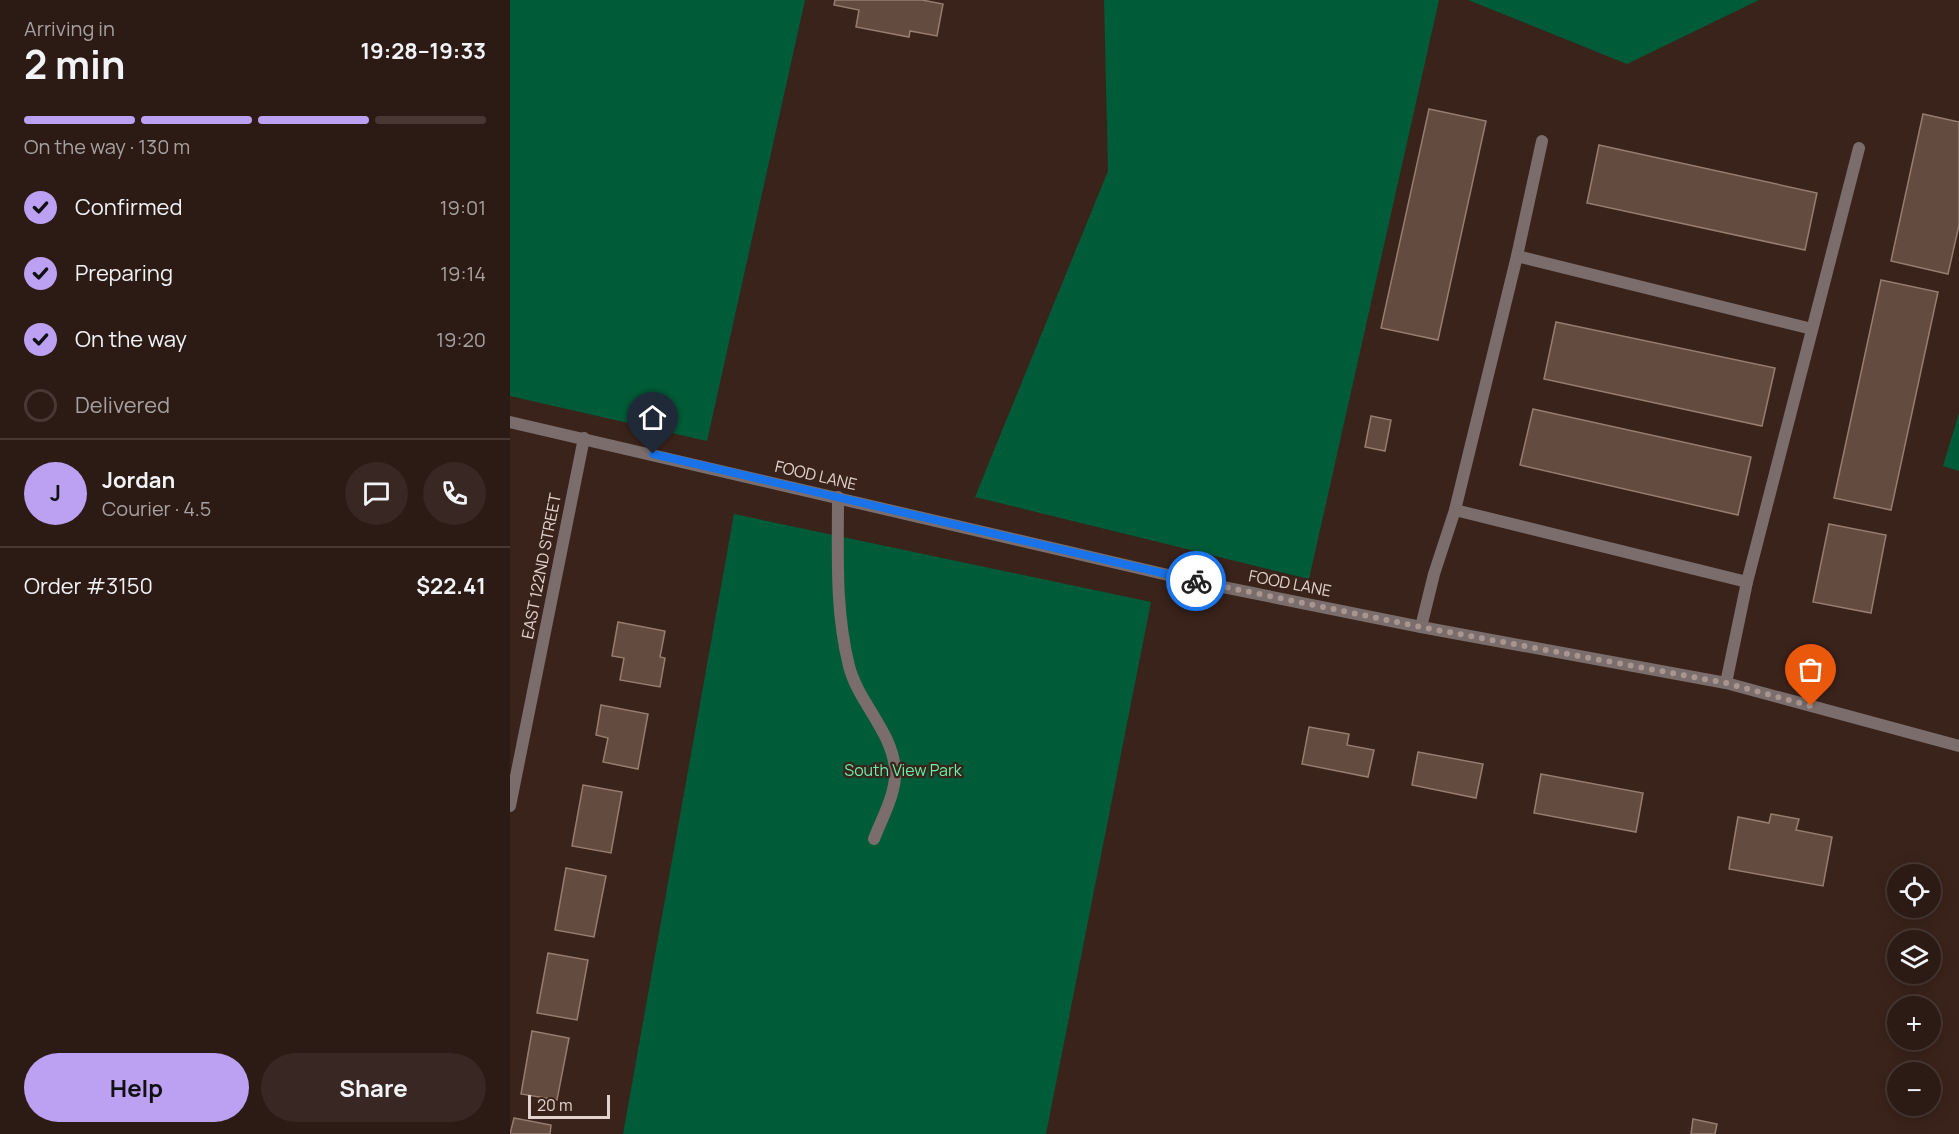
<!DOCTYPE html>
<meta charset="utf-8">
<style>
:root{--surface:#2c1a14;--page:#382722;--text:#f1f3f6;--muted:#a6a1a0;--line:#483834;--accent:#bca0f2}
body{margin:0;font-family:Manrope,sans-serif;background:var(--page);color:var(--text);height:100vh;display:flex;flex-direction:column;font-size:22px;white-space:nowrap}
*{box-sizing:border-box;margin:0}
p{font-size:20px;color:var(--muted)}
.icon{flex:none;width:33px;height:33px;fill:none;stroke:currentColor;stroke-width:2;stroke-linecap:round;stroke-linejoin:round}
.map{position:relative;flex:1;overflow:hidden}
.drawer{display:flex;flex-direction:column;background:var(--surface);width:510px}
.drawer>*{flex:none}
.fabs{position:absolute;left:1377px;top:864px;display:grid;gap:12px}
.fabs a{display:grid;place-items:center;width:54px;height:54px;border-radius:50%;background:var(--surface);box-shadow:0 3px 15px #0003,0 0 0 2px var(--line);font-size:30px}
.scale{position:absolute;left:18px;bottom:15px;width:82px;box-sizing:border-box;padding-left:6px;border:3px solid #e3d3ce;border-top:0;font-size:16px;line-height:21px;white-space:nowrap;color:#e3d3ce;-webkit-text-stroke:4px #3a231b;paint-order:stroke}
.pin{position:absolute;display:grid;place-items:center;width:51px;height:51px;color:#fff;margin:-62px -26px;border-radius:50% 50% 50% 0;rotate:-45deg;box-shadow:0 0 6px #0007}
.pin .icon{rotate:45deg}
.courier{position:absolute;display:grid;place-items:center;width:60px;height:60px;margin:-30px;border:4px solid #1a73e8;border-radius:50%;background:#fff;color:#222;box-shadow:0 2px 8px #0007}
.summary em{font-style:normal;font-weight:700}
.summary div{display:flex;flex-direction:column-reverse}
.summary{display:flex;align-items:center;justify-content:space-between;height:102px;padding:0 24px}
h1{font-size:39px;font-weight:700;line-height:45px}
.bar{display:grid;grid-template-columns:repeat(4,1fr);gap:9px 6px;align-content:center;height:72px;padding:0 24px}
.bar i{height:8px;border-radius:4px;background:var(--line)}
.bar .current{background:var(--accent)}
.bar p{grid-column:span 4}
.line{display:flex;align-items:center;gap:15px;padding:0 24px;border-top:2px solid var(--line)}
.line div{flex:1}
.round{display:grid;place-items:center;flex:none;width:63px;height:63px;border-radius:32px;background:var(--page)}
ol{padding:0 24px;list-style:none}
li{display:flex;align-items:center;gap:18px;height:66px}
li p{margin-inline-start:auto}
li .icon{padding:6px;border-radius:50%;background:var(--accent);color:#111;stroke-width:4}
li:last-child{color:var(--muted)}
li i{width:33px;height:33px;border:3px solid var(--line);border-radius:50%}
.button{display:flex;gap:12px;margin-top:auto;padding:12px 24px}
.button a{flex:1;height:69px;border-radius:36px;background:var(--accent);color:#111;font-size:24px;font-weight:700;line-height:69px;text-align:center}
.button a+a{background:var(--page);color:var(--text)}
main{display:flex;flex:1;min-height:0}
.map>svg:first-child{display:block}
.green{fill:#005c38}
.building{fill:#634b3f;stroke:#977d70;stroke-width:1.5}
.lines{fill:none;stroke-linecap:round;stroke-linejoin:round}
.service{stroke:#7a6d6b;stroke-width:12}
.minor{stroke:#7a6d6b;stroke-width:12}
.tertiary{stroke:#7a6d6b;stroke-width:12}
.done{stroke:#a8958f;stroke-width:6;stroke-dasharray:0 10.8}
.route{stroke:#1a73e8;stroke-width:8}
.labels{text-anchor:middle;stroke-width:4.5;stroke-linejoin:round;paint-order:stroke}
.street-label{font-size:16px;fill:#e3d3ce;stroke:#3a231b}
.park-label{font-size:16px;fill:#64f2ac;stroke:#3a231b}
</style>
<main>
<section class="drawer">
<div class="summary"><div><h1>2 min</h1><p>Arriving in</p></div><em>19:28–19:33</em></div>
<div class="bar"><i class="current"></i><i class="current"></i><i class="current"></i><i></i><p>On the way · 130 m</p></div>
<ol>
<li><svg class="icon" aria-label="check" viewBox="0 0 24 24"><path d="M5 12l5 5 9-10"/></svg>Confirmed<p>19:01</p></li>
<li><svg class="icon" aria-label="check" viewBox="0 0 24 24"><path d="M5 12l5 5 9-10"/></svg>Preparing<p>19:14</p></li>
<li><svg class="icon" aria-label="check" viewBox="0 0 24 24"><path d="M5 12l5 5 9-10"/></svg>On the way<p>19:20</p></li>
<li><i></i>Delivered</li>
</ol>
<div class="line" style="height:108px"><b class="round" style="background:var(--accent);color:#111">J</b><div><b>Jordan</b><p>Courier · 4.5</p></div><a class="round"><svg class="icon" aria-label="chat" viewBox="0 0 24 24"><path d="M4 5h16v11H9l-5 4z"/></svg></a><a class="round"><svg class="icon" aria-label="phone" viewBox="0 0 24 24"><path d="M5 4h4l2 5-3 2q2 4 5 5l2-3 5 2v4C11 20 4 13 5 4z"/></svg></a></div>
<div class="line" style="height:78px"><div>Order #3150</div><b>$22.41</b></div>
<div class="button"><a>Help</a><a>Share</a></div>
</section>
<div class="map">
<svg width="1449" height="1134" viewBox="0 0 1449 1134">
<rect width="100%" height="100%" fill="#3a231b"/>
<g class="green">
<path d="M 0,0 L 295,0 L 197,441 L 0,396 Z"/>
<path d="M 594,0 L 929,0 L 799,579 L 465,497 L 598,171 Z"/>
<path d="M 958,0 L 1249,0 L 1117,64 Z"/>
<path d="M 1449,413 L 1449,471 L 1433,466 Z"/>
<path d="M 224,514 L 641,602 L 536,1134 L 113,1134 Z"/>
</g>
<g class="building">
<path d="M 325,0 L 412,0 L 433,4 L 427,36 L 400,31 L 399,37 L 346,27 L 349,10 L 324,5 Z"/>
<path d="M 919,109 L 976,121 L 928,340 L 871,328 Z"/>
<path d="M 1413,114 L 1449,122 L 1449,225 L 1438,274 L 1381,261 Z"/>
<path d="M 1089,145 L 1307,193 L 1295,250 L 1077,203 Z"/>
<path d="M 1371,280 L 1428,292 L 1381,510 L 1324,498 Z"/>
<path d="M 1046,322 L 1265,368 L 1252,426 L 1034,379 Z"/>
<path d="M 1023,409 L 1241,457 L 1228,515 L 1010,465 Z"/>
<path d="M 861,416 L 881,420 L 875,451 L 855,447 Z"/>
<path d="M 1319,524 L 1376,535 L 1361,613 L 1303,602 Z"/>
<path d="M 108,622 L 155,631 L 150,657 L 155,658 L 150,687 L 110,680 L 114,658 L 102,656 Z"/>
<path d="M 91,705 L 138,714 L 128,769 L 93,762 L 98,738 L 86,735 Z"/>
<path d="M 799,727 L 839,734 L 837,745 L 864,750 L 858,777 L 792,764 Z"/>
<path d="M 908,752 L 973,764 L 966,798 L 902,785 Z"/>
<path d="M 1031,774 L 1133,793 L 1126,832 L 1024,813 Z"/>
<path d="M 73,785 L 112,792 L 101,853 L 62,846 Z"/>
<path d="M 1261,814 L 1289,819 L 1286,830 L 1322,837 L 1313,886 L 1219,869 L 1228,817 L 1259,823 Z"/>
<path d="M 56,868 L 96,876 L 84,937 L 45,930 Z"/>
<path d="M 38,953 L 78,960 L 67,1020 L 27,1013 Z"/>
<path d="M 22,1031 L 59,1038 L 47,1100 L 11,1094 Z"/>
<path d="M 4,1118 L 41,1125 L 40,1134 L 0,1134 Z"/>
<path d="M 1183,1119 L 1207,1124 L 1205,1134 L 1181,1134 Z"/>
</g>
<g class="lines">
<g class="service">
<path d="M 1007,256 L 1032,141"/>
<path d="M 328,497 C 328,554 325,610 339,666 C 348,702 382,731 385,769 C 387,792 372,818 364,839"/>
<path d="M 945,510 L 1237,582"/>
<path d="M 911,627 L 924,574 L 945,510 L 1007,256 L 1302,329"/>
<path d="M 1216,683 L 1237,582 L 1349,148"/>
</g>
<path class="minor" d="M 0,806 L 74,438"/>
<path class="tertiary" d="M 0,422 L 688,582 L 911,627 L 1216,683 L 1449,746"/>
</g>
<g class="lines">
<path class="done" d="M 686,581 L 911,627 L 1216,683 L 1301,706"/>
<path class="route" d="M 143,454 L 686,581"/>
</g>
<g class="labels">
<g class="street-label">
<text transform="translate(306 475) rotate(13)" y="6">FOOD LANE</text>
<text transform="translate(31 566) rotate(-79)" y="6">EAST 122ND STREET</text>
<text transform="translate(780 583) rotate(11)" y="6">FOOD LANE</text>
</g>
<g class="park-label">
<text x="393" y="776">South View Park</text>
</g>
</g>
</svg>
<div class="fabs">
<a><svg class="icon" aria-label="locate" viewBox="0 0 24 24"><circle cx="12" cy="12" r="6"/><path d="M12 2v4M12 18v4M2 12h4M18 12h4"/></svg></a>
<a><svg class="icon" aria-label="layers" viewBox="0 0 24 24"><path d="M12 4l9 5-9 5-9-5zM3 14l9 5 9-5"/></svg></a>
<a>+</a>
<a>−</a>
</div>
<div class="scale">20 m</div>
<div class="pin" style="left:1301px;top:706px;background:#ea580c"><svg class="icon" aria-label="bag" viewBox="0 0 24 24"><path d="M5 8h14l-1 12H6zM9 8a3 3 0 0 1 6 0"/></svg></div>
<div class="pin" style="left:143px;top:454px;background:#1f2937"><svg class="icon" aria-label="home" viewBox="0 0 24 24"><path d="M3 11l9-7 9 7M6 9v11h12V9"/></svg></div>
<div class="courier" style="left:686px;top:581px"><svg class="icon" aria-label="bike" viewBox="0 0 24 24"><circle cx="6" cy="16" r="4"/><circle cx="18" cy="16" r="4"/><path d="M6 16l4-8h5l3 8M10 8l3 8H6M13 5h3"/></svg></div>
</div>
</main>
